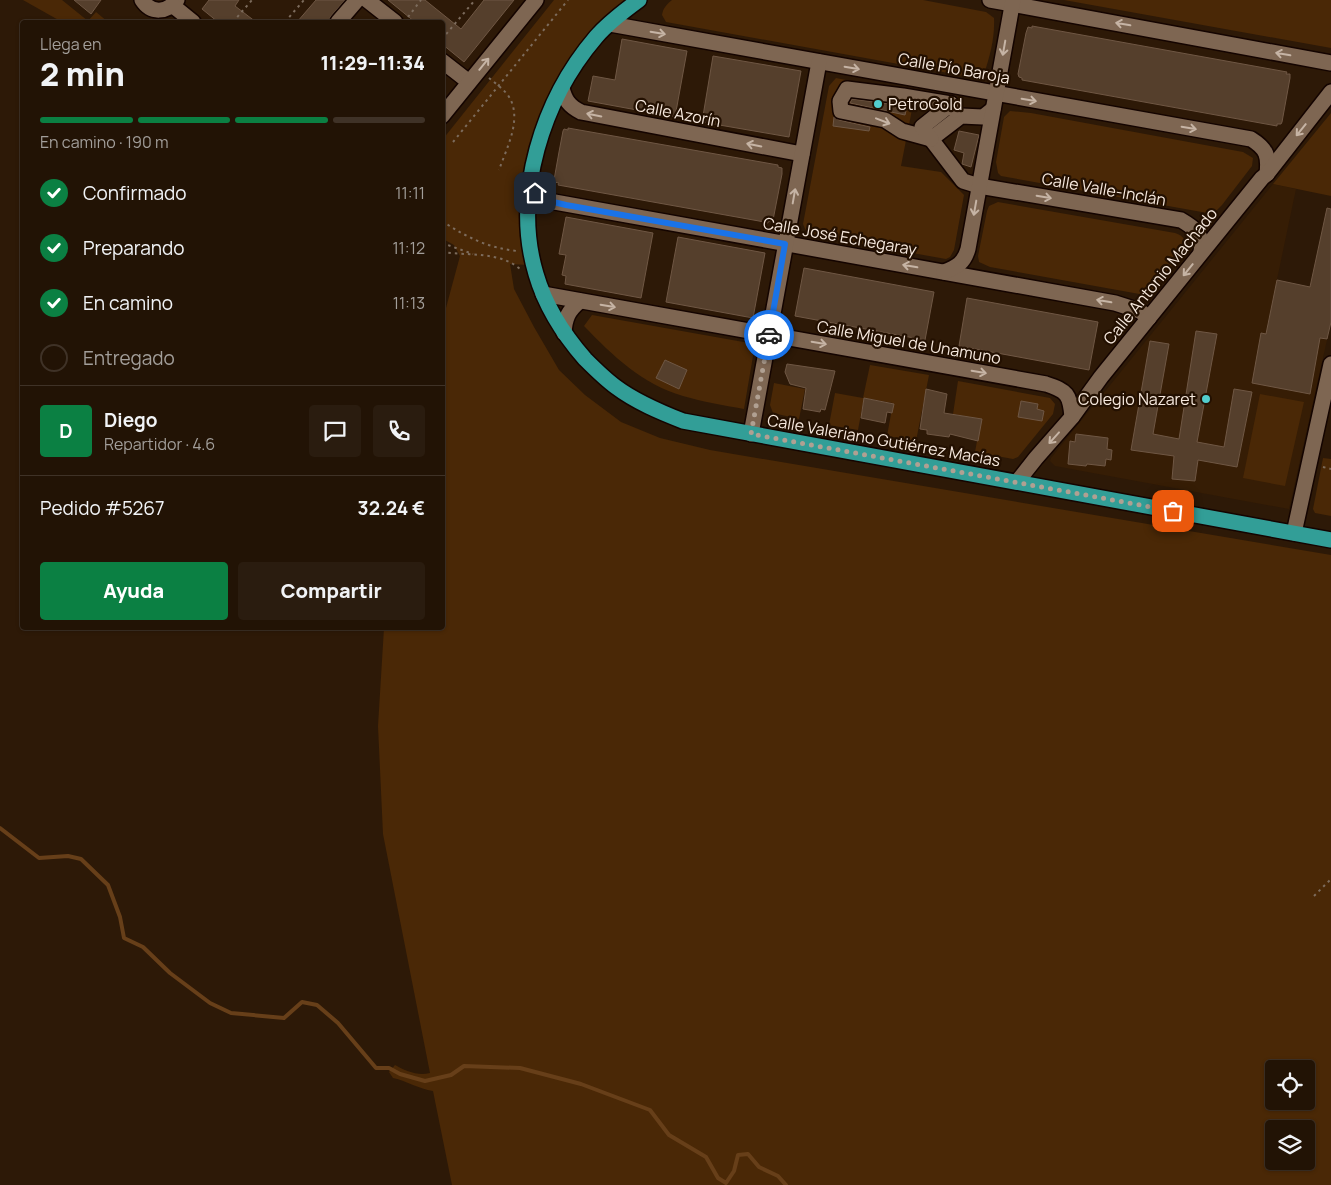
<!DOCTYPE html>
<html lang="es">
<meta charset="utf-8">
<style>
:root{--surface:#221305;--page:#2a1c0f;--text:#f1f3f6;--muted:#a29e9a;--line:#3f3227;--accent:#0b8043}
body{margin:0;font-family:Manrope,sans-serif;background:var(--page);color:var(--text);height:100vh;display:flex;flex-direction:column;font-size:19px;white-space:nowrap}
*{box-sizing:border-box;margin:0}
p{font-size:16px;color:var(--muted)}
.icon{flex:none;width:28px;height:28px;fill:none;stroke:currentColor;stroke-width:2;stroke-linecap:round;stroke-linejoin:round}
.map{position:relative;flex:1;overflow:hidden}
.sheet{position:absolute;left:20px;top:20px;width:425px;height:610px;display:flex;flex-direction:column;background:var(--surface);border-radius:5px;box-shadow:0 1px 4px #0004,0 0 0 1px var(--line)}
.sheet>*{flex:none}
.tools{position:absolute;left:1265px;top:1060px;display:grid;gap:10px}
.tools a{display:grid;place-items:center;width:50px;height:50px;border-radius:5px;background:var(--surface);box-shadow:0 1px 4px #0004,0 0 0 1px var(--line);font-size:25px}
.pin{position:absolute;display:grid;place-items:center;width:42px;height:42px;color:#fff;margin:-21px;border-radius:10px;box-shadow:0 2px 8px #0006}
.courier{position:absolute;display:grid;place-items:center;width:50px;height:50px;margin:-25px;border:4px solid #1a73e8;border-radius:50%;background:#fff;color:#222;box-shadow:0 1px 6px #0007}
.headline em{font-style:normal;font-weight:800}
.headline div{display:flex;flex-direction:column-reverse}
.headline{display:flex;align-items:center;justify-content:space-between;height:85px;padding:0 20px}
h1{font-size:32px;font-weight:800;line-height:38px}
.bar{display:grid;grid-template-columns:repeat(4,1fr);gap:8px 5px;align-content:center;height:60px;padding:0 20px}
.bar i{height:6px;border-radius:4px;background:var(--line)}
.bar .active{background:var(--accent)}
.bar p{grid-column:span 4}
.line{display:flex;align-items:center;gap:12px;padding:0 20px;border-top:1px solid var(--line)}
.line div{flex:1}
.round{display:grid;place-items:center;flex:none;width:52px;height:52px;border-radius:5px;background:var(--page)}
ol{padding:0 20px;list-style:none}
li{display:flex;align-items:center;gap:15px;height:55px}
li p{margin-inline-start:auto}
li .icon{padding:5px;border-radius:50%;background:var(--accent);color:#fff;stroke-width:4}
li:last-child{color:var(--muted)}
li i{width:28px;height:28px;border:2px solid var(--line);border-radius:50%}
.action{display:flex;gap:10px;margin-top:auto;padding:10px 20px}
.action a{flex:1;height:58px;border-radius:5px;background:var(--accent);color:#fff;font-size:20px;font-weight:800;line-height:58px;text-align:center}
.action a+a{background:var(--page);color:var(--text)}
.map>svg:first-child{display:block}
.built{fill:#361d05}
.green{fill:#4a2806;fill-rule:evenodd}
.lines{fill:none;stroke-linecap:round;stroke-linejoin:round}
.stream{stroke:#673f19;stroke-width:4}
.building{fill:#553f2c;stroke:#6f5744}
.minor-casing{stroke:#140400;stroke-width:18}
.major-casing{stroke:#140400;stroke-width:18}
.path{stroke:#7d6c5d;stroke-width:2;stroke-dasharray:2.5 4;stroke-linecap:butt}
.minor{stroke:#7e6652;stroke-width:15}
.major{stroke:#329e97;stroke-width:15}
.oneway{stroke:#c6b4a5}
.done{stroke:#b0a092;stroke-width:5;stroke-dasharray:0 9}
.route{stroke:#1a73e8;stroke-width:6}
.poi-dot{fill:#52cdcd;stroke:#231001;stroke-width:2}
.labels{text-anchor:middle;stroke-width:4.5;stroke-linejoin:round;paint-order:stroke}
.street-label{font-size:16px;fill:#f6e8dd;stroke:#231001}
.poi-label{font-size:16px;fill:#f6e8dd;stroke:#231001;text-anchor:start}
</style>
<div class="map">
<svg width="1331" height="1185" viewBox="0 0 1331 1185">
<rect width="100%" height="100%" fill="#2d1907"/>
<path class="built" d="M 1273,184 L 1296,189 L 1267,327 L 1327,340 L 1289,509 L 1055,466 L 1050,461 L 1051,458 Z"/>
<g class="green">
<path d="M 23,0 L 62,0 L 88,21 L 96,12 L 108,22 L 62,22 Z"/>
<path d="M 554,0 L 626,0 C 609,15 591,30 577,48 C 546,87 520,154 522,204 C 523,224 526,245 528,265 L 510,264 L 514,289 L 534,327 L 559,370 L 585,395 L 621,422 L 660,438 L 710,450 L 1331,555 L 1331,1185 L 452,1185 L 433,1091 C 419,1089 407,1081 393,1078 L 389,1072 L 395,1065 C 406,1071 417,1076 430,1073 L 383,834 L 378,726 L 384,628 L 442,628 L 443,319 L 460,256 L 454,245 L 443,239 L 443,139 ZM 1274,1069 L 1306,1069 L 1306,1101 L 1274,1101 ZM 1274,1129 L 1306,1129 L 1306,1161 L 1274,1161 Z"/>
<path d="M 672,0 L 923,0 L 986,12 L 994,18 C 995,37 990,56 984,74 L 970,77 L 666,22 L 662,15 C 663,8 667,4 672,0 Z"/>
<path d="M 1064,0 L 1331,0 L 1331,48 Z"/>
<path d="M 836,78 L 915,94 L 901,166 L 941,172 L 964,195 L 954,250 L 950,257 L 946,259 L 811,235 L 806,231 L 803,224 L 829,86 Z"/>
<path d="M 1010,111 L 1031,113 L 1243,152 L 1253,158 L 1252,166 L 1222,205 L 1213,214 L 1001,176 L 998,173 L 996,162 L 1004,117 Z"/>
<path d="M 1331,113 L 1331,196 L 1273,184 Z"/>
<path d="M 998,202 L 1175,233 C 1184,236 1187,241 1186,249 L 1153,291 L 1145,295 L 990,267 L 979,262 L 978,256 L 987,211 L 989,206 Z"/>
<path d="M 592,315 L 749,343 L 752,348 L 753,356 L 744,409 C 723,405 703,402 683,396 C 642,384 613,356 584,326 Z"/>
<path d="M 870,365 L 929,375 L 916,441 L 887,436 L 893,403 L 864,398 L 858,430 L 829,425 L 835,393 L 863,398 Z"/>
<path d="M 958,381 L 1050,398 L 1055,404 L 1053,414 L 1018,457 L 1013,459 L 975,452 L 981,419 L 953,414 Z"/>
<path d="M 774,383 L 805,389 L 799,419 L 773,413 L 770,405 Z"/>
<path d="M 1260,394 L 1304,402 L 1285,486 L 1243,478 Z"/>
<path d="M 1323,458 L 1331,459 L 1331,516 L 1315,513 L 1313,509 Z"/>
</g>
<g class="lines">
<path class="stream" d="M 0,828 L 39,858 L 68,856 L 81,859 L 108,885 L 120,917 L 124,938 L 143,947 L 170,973 L 210,1003 L 231,1013 L 284,1018 L 302,1002 L 317,1005 L 338,1023 L 376,1068 L 389,1068 L 400,1074 L 425,1081 L 451,1075 L 464,1066 L 520,1068 L 581,1084 L 650,1110 L 669,1135 L 706,1157 L 718,1178 L 726,1183 L 734,1171 L 738,1155 L 748,1154 L 759,1167 L 778,1176 L 786,1185"/>
</g>
<g class="building">
<path d="M 74,0 L 101,0 L 91,14 Z"/>
<path d="M 209,0 L 239,0 L 235,6 L 256,22 L 218,22 L 202,9 Z"/>
<path d="M 316,0 L 345,0 L 331,16 L 328,22 L 297,22 Z"/>
<path d="M 388,0 L 425,0 L 461,29 L 484,0 L 514,0 L 464,62 L 442,44 L 442,22 L 415,22 Z"/>
<path d="M 1032,26 L 1287,72 L 1286,74 L 1290,74 L 1290,78 L 1282,122 L 1281,124 L 1277,124 L 1277,126 L 1022,80 L 1022,78 L 1019,77 L 1018,74 L 1026,33 L 1028,27 L 1032,28 Z"/>
<path d="M 622,39 L 687,51 L 675,117 L 588,101 L 593,76 L 615,80 Z"/>
<path d="M 713,56 L 801,71 L 789,137 L 702,122 Z"/>
<path d="M 852,99 L 907,106 L 905,115 L 850,103 Z"/>
<path d="M 834,117 L 839,120 L 870,127 L 869,131 L 833,126 Z"/>
<path d="M 568,128 L 778,165 L 778,167 L 782,168 L 782,174 L 773,220 L 772,222 L 768,221 L 768,223 L 759,221 L 558,185 L 559,183 L 554,182 L 554,180 L 559,152 L 563,131 L 564,129 L 568,130 Z"/>
<path d="M 959,131 L 979,135 L 971,167 L 962,164 L 964,153 L 954,150 Z"/>
<path d="M 1327,208 L 1331,209 L 1331,322 L 1327,339 L 1320,338 L 1310,394 L 1252,383 L 1261,333 L 1266,334 L 1277,280 L 1310,287 Z"/>
<path d="M 566,217 L 653,233 L 641,298 L 565,284 L 566,276 L 562,275 L 566,255 L 559,254 Z"/>
<path d="M 678,237 L 765,253 L 753,318 L 666,302 Z"/>
<path d="M 804,268 L 934,292 L 925,340 L 795,316 Z"/>
<path d="M 967,298 L 1098,322 L 1089,370 L 959,346 Z"/>
<path d="M 1196,331 L 1217,334 L 1197,442 L 1224,447 L 1234,389 L 1252,392 L 1237,467 L 1198,460 L 1195,481 L 1172,479 L 1174,456 L 1131,450 L 1150,341 L 1169,344 L 1153,434 L 1179,439 Z"/>
<path d="M 665,360 L 687,370 L 679,389 L 656,378 Z"/>
<path d="M 787,364 L 835,371 L 825,410 L 821,409 L 820,412 L 803,409 L 806,388 L 790,384 L 785,372 Z"/>
<path d="M 926,389 L 947,394 L 944,413 L 982,419 L 978,441 L 950,434 L 949,437 L 927,434 L 927,430 L 920,429 Z"/>
<path d="M 864,398 L 894,404 L 892,413 L 887,412 L 885,423 L 861,418 Z"/>
<path d="M 1021,401 L 1038,404 L 1037,409 L 1044,411 L 1042,421 L 1018,417 Z"/>
<path d="M 1076,434 L 1108,438 L 1107,449 L 1112,450 L 1111,460 L 1106,459 L 1105,466 L 1087,464 L 1086,466 L 1068,464 L 1070,441 L 1075,442 Z"/>
</g>
<g class="lines">
<defs>
<g id="minor">
<path d="M 142,0 C 151,14 167,13 177,0"/>
<path d="M 367,0 L 395,22"/>
<path d="M 990,0 L 1331,63"/>
<path d="M 172,5 L 193,22"/>
<path d="M 338,22 L 357,0"/>
<path d="M 610,24 L 1251,139 C 1267,149 1269,156 1267,174"/>
<path d="M 442,61 L 469,82"/>
<path d="M 562,88 C 565,100 569,106 581,112 L 802,154"/>
<path d="M 993,109 L 983,117 L 961,116 L 931,139 L 963,181 L 979,186 L 1181,220 C 1195,228 1204,235 1201,252"/>
<path d="M 442,116 L 536,0"/>
<path d="M 931,139 L 902,131 L 885,120 L 841,111 L 840,101 L 847,89 L 903,96 L 951,104"/>
<path d="M 931,139 L 922,127 L 951,104 L 955,110"/>
<path d="M 530,183 L 535,193 L 549,201 L 1115,303 L 1140,311 L 1149,318"/>
<path d="M 944,272 C 957,267 964,263 968,249 L 1013,0"/>
<path d="M 543,294 L 1046,384 C 1067,391 1070,394 1072,417"/>
<path d="M 564,333 C 565,318 568,311 580,301"/>
<path d="M 751,434 L 819,62"/>
<path d="M 1017,482 L 1036,458 L 1072,417 L 1101,377 L 1262,178 L 1267,174 L 1331,92"/>
<path d="M 1294,533 L 1331,364"/>
</g>
<path id="major" d="M 639,0 C 624,11 608,23 596,37 C 543,99 512,194 536,274 C 545,305 564,335 585,359 C 595,369 605,379 616,387 C 636,402 660,412 683,421 L 1331,540"/>
</defs>
<use href="#minor" class="minor-casing"/>
<use href="#major" class="major-casing"/>
<g class="path">
<path d="M 408,17 L 421,0"/>
<path d="M 233,22 L 252,0"/>
<path d="M 285,22 L 304,0"/>
<path d="M 442,39 L 475,0"/>
<path d="M 489,78 C 495,83 502,88 507,94 C 524,116 507,147 499,170"/>
<path d="M 453,142 L 568,0"/>
<path d="M 442,221 C 466,237 488,248 517,251"/>
<path d="M 442,243 L 473,254"/>
<path d="M 442,252 C 468,256 499,251 520,269"/>
<path d="M 1323,467 L 1331,469"/>
<path d="M 1314,896 L 1331,879"/>
</g>
<use href="#minor" class="minor"/>
<use href="#major" class="major"/>
</g>
<defs><path id="oneway-shaft" d="M-6 0H5M1.5-3L5.5 0L1.5 3" fill="none" stroke-width="1.6" stroke-linecap="round" stroke-linejoin="round" transform="scale(1.25)"/></defs>
<g class="oneway">
<use href="#oneway-shaft" transform="translate(1123 24) rotate(-170)"/>
<use href="#oneway-shaft" transform="translate(658 33) rotate(10)"/>
<use href="#oneway-shaft" transform="translate(1004 48) rotate(100)"/>
<use href="#oneway-shaft" transform="translate(1283 54) rotate(-170)"/>
<use href="#oneway-shaft" transform="translate(484 64) rotate(-51)"/>
<use href="#oneway-shaft" transform="translate(852 68) rotate(10)"/>
<use href="#oneway-shaft" transform="translate(1029 100) rotate(10)"/>
<use href="#oneway-shaft" transform="translate(594 115) rotate(-169)"/>
<use href="#oneway-shaft" transform="translate(883 121) rotate(21)"/>
<use href="#oneway-shaft" transform="translate(1189 128) rotate(10)"/>
<use href="#oneway-shaft" transform="translate(1301 130) rotate(129)"/>
<use href="#oneway-shaft" transform="translate(754 145) rotate(-169)"/>
<use href="#oneway-shaft" transform="translate(794 196) rotate(-80)"/>
<use href="#oneway-shaft" transform="translate(1044 197) rotate(10)"/>
<use href="#oneway-shaft" transform="translate(975 208) rotate(100)"/>
<use href="#oneway-shaft" transform="translate(910 266) rotate(-170)"/>
<use href="#oneway-shaft" transform="translate(1188 270) rotate(129)"/>
<use href="#oneway-shaft" transform="translate(1104 301) rotate(-170)"/>
<use href="#oneway-shaft" transform="translate(608 306) rotate(10)"/>
<use href="#oneway-shaft" transform="translate(819 343) rotate(10)"/>
<use href="#oneway-shaft" transform="translate(979 372) rotate(10)"/>
<use href="#oneway-shaft" transform="translate(1054 438) rotate(132)"/>
</g>
<g class="lines">
<path class="done" d="M 769,335 L 751,434 L 1173,511"/>
<path class="route" d="M 535,193 L 549,201 L 566,205 L 785,244 L 769,335"/>
</g>
<g class="poi-dot">
<circle cx="878" cy="104" r="5"/>
<circle cx="1206" cy="399" r="5"/>
</g>
<g class="labels">
<g class="street-label">
<text transform="translate(954 68) rotate(10)" y="6">Calle Pío Baroja</text>
<text transform="translate(678 113) rotate(11)" y="6">Calle Azorín</text>
<text transform="translate(1104 189) rotate(10)" y="6">Calle Valle-Inclán</text>
<text transform="translate(840 236) rotate(10)" y="6">Calle José Echegaray</text>
<text transform="translate(1160 276) rotate(-51)" y="6">Calle Antonio Machado</text>
<text transform="translate(909 342) rotate(10)" y="6">Calle Miguel de Unamuno</text>
<text transform="translate(884 440) rotate(10)" y="6">Calle Valeriano Gutiérrez Macías</text>
</g>
<g class="poi-label">
<text x="888" y="110">PetroGold</text>
<text x="1196" y="405" text-anchor="end">Colegio Nazaret</text>
</g>
</g>
</svg>
<div class="tools">
<a><svg class="icon" aria-label="locate" viewBox="0 0 24 24"><circle cx="12" cy="12" r="6"/><path d="M12 2v4M12 18v4M2 12h4M18 12h4"/></svg></a>
<a><svg class="icon" aria-label="layers" viewBox="0 0 24 24"><path d="M12 4l9 5-9 5-9-5zM3 14l9 5 9-5"/></svg></a>
</div>
<div class="pin" style="left:1173px;top:511px;background:#ea580c"><svg class="icon" aria-label="bag" viewBox="0 0 24 24"><path d="M5 8h14l-1 12H6zM9 8a3 3 0 0 1 6 0"/></svg></div>
<div class="pin" style="left:535px;top:193px;background:#1f2937"><svg class="icon" aria-label="home" viewBox="0 0 24 24"><path d="M3 11l9-7 9 7M6 9v11h12V9"/></svg></div>
<div class="courier" style="left:769px;top:335px"><svg class="icon" aria-label="car" viewBox="0 0 24 24"><path d="M5 17H2v-5l4-1 3-4h7l3 4 3 1v5h-3M9 17h6M6 11h13"/><circle cx="7" cy="17" r="2"/><circle cx="17" cy="17" r="2"/></svg></div>
<section class="sheet">
<div class="headline"><div><h1>2 min</h1><p>Llega en</p></div><em>11:29–11:34</em></div>
<div class="bar"><i class="active"></i><i class="active"></i><i class="active"></i><i></i><p>En camino · 190 m</p></div>
<ol>
<li><svg class="icon" aria-label="check" viewBox="0 0 24 24"><path d="M5 12l5 5 9-10"/></svg>Confirmado<p>11:11</p></li>
<li><svg class="icon" aria-label="check" viewBox="0 0 24 24"><path d="M5 12l5 5 9-10"/></svg>Preparando<p>11:12</p></li>
<li><svg class="icon" aria-label="check" viewBox="0 0 24 24"><path d="M5 12l5 5 9-10"/></svg>En camino<p>11:13</p></li>
<li><i></i>Entregado</li>
</ol>
<div class="line" style="height:90px"><b class="round" style="background:var(--accent);color:#fff">D</b><div><b>Diego</b><p>Repartidor · 4.6</p></div><a class="round"><svg class="icon" aria-label="chat" viewBox="0 0 24 24"><path d="M4 5h16v11H9l-5 4z"/></svg></a><a class="round"><svg class="icon" aria-label="phone" viewBox="0 0 24 24"><path d="M5 4h4l2 5-3 2q2 4 5 5l2-3 5 2v4C11 20 4 13 5 4z"/></svg></a></div>
<div class="line" style="height:65px"><div>Pedido #5267</div><b>32.24 €</b></div>
<div class="action"><a>Ayuda</a><a>Compartir</a></div>
</section>
</div>
